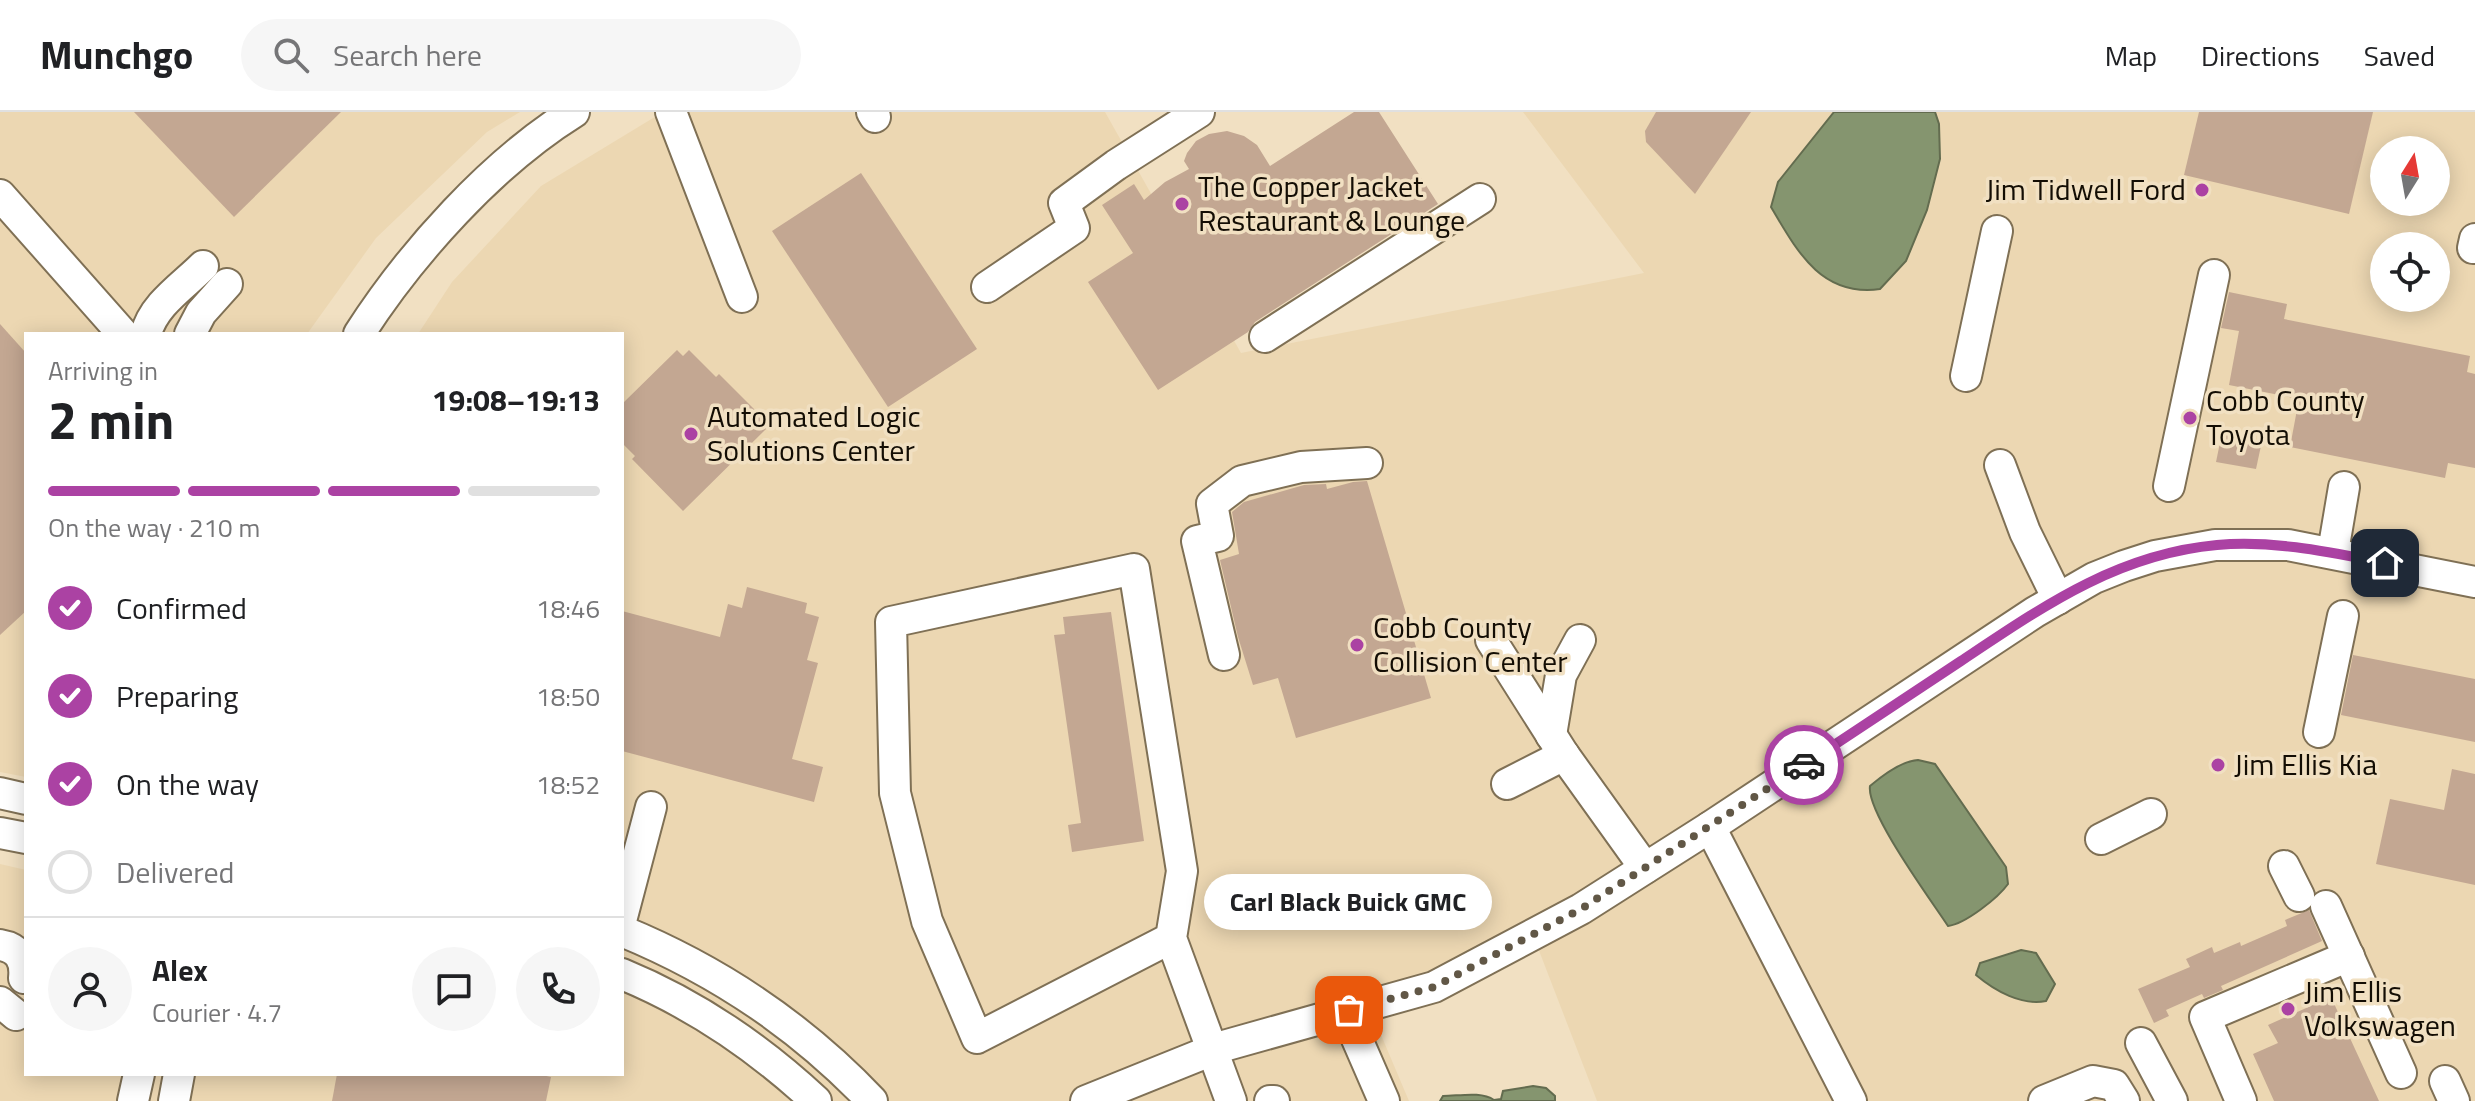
<!DOCTYPE html>
<meta charset="utf-8">
<style>
:root{--surface:#fff;--page:#f6f6f6;--text:#202124;--muted:#757577;--line:#e0e0e0;--accent:#ab42a3}
body{margin:0;font-family:"Titillium Web",sans-serif;background:var(--page);color:var(--text);height:100vh;display:flex;flex-direction:column;font-size:30px;white-space:nowrap}
*{box-sizing:border-box;margin:0}
p{font-size:26px;color:var(--muted)}
.icon{flex:none;width:44px;height:44px;fill:none;stroke:currentColor;stroke-width:2;stroke-linecap:round;stroke-linejoin:round}
.map{position:relative;flex:1;overflow:hidden}
.side{position:absolute;left:24px;top:220px;width:600px;height:744px;display:flex;flex-direction:column;background:var(--surface);border-radius:0px;box-shadow:0 4px 20px #0003}
.side>*{flex:none}
.needle{width:52px;rotate:11deg}
.buttons{position:absolute;left:2370px;top:24px;display:grid;gap:16px}
.buttons a{display:grid;place-items:center;width:80px;height:80px;border-radius:50%;background:var(--surface);box-shadow:0 4px 20px #0003;font-size:40px}
.pin{position:absolute;display:grid;place-items:center;width:68px;height:68px;color:#fff;margin:-34px;border-radius:16px;box-shadow:0 4px 12px #0006}
.courier{position:absolute;display:grid;place-items:center;width:80px;height:80px;margin:-40px;border:6px solid #ab42a3;border-radius:50%;background:#fff;color:#222;box-shadow:0 2px 10px #0007}
.bubble{position:absolute;height:56px;border-radius:28px;background:var(--surface);box-shadow:0 4px 20px #0003;font-size:26px;font-weight:700;line-height:56px;text-align:center}
.summary em{font-style:normal;font-weight:700}
.summary div{display:flex;flex-direction:column-reverse}
.summary{display:flex;align-items:center;justify-content:space-between;height:136px;padding:0 24px}
h1{font-size:52px;font-weight:700;line-height:60px}
.bar{display:grid;grid-template-columns:repeat(4,1fr);gap:12px 8px;align-content:center;height:96px;padding:0 24px}
.bar i{height:10px;border-radius:6px;background:var(--line)}
.bar .selected{background:var(--accent)}
.bar p{grid-column:span 4}
.line{display:flex;align-items:center;gap:20px;padding:0 24px;border-top:2px solid var(--line)}
.line div{flex:1}
.round{display:grid;place-items:center;flex:none;width:84px;height:84px;border-radius:42px;background:var(--page)}
ol{padding:0 24px;list-style:none}
li{display:flex;align-items:center;gap:24px;height:88px}
li p{margin-inline-start:auto}
li .icon{padding:8px;border-radius:50%;background:var(--accent);color:#fff;stroke-width:4}
li:last-child{color:var(--muted)}
li i{width:44px;height:44px;border:4px solid var(--line);border-radius:50%}
header{display:flex;align-items:center;gap:48px;box-sizing:border-box;height:112px;padding:0 40px;background:var(--surface);border-bottom:2px solid var(--line)}
header strong{font-size:38px}
nav{display:flex;gap:44px;margin-inline-start:auto;font-size:28px}
.search{width:560px;height:72px;background:var(--page);display:flex;align-items:center;gap:20px;box-sizing:border-box;padding:0 28px;border-radius:44px;color:var(--muted);font-size:30px}
.map>svg:first-child{display:block}
.built{fill:#ecd7b2;fill-rule:evenodd}
.water{fill:#85956f;stroke:#636c4f;stroke-width:2}
.building{fill:#c3a792}
.lines{fill:none;stroke-linecap:round;stroke-linejoin:round}
.minor-casing{stroke:#7f7055;stroke-width:34}
.minor{stroke:#fff;stroke-width:30}
.done{stroke:#615746;stroke-width:8;stroke-dasharray:0 14.4}
.route{stroke:#ab42a3;stroke-width:10}
.poi-dot{fill:#ab42a3;stroke:#f1e0c2;stroke-width:3}
.labels{text-anchor:middle;stroke-width:7;stroke-linejoin:round;paint-order:stroke}
.poi-label{font-size:30px;fill:#130d04;stroke:#f1e0c2;text-anchor:start}
</style>
<header>
<strong>Munchgo</strong>
<div class="search"><svg class="icon" aria-label="search" viewBox="0 0 24 24"><circle cx="10" cy="10" r="6"/><path d="M15 15l6 6"/></svg>Search here</div>
<nav><a>Map</a><a>Directions</a><a>Saved</a></nav>
</header>
<div class="map">
<svg width="2475" height="989" viewBox="0 0 2475 989">
<rect width="100%" height="100%" fill="#f1e0c2"/>
<g class="built">
<path d="M 0,0 L 520,0 L 487,20 L 376,126 L 307,222 L 26,222 L 26,665 L 0,660 Z"/>
<path d="M 663,0 L 1105,0 L 1241,241 L 1644,161 L 1523,0 L 2475,0 L 2475,989 L 1597,989 L 1538,836 L 1365,885 L 1409,989 L 0,989 L 0,752 L 26,758 L 26,962 L 622,962 L 622,222 L 418,222 L 452,170 L 541,74 ZM 2384,38 L 2436,38 L 2436,90 L 2384,90 ZM 2384,134 L 2436,134 L 2436,186 L 2384,186 Z"/>
</g>
<g class="water">
<path d="M 1834,0 L 1935,0 L 1939,12 L 1940,47 L 1927,98 L 1906,149 L 1880,177 C 1821,185 1797,139 1771,95 L 1778,70 Z"/>
<path d="M 1918,648 L 1935,652 L 2006,755 L 2008,772 C 1998,786 1965,812 1948,814 C 1931,788 1866,700 1870,674 C 1883,663 1901,649 1918,648 Z"/>
<path d="M 2021,838 L 2036,841 L 2055,872 L 2046,889 C 2022,894 1995,879 1976,863 L 1980,851 Z"/>
<path d="M 1533,974 L 1546,976 L 1555,984 L 1555,989 L 1440,989 L 1443,984 C 1459,984 1481,979 1494,988 L 1501,987 L 1503,979 Z"/>
</g>
<g class="building">
<path d="M 134,0 L 341,0 L 234,105 Z"/>
<path d="M 1354,0 L 1379,0 L 1438,92 L 1255,210 L 1248,220 L 1158,278 L 1088,170 L 1133,141 L 1102,93 L 1134,72 L 1144,88 L 1165,70 L 1189,57 L 1184,49 L 1187,41 L 1196,29 L 1209,22 L 1227,19 L 1244,24 L 1257,33 L 1270,54 Z"/>
<path d="M 1656,0 L 1751,0 L 1695,82 L 1646,30 L 1645,19 Z"/>
<path d="M 2199,0 L 2373,0 L 2349,102 L 2184,63 Z"/>
<path d="M 861,61 L 977,237 L 888,295 L 772,119 Z"/>
<path d="M 2229,180 L 2287,192 L 2284,207 L 2470,244 L 2467,260 L 2475,262 L 2475,356 L 2448,351 L 2445,366 L 2290,335 L 2299,287 L 2229,273 L 2239,219 L 2221,216 Z"/>
<path d="M 0,212 L 26,241 L 26,499 L 0,523 Z"/>
<path d="M 677,238 L 683,244 L 689,238 L 716,265 L 719,262 L 770,313 L 683,399 L 632,347 L 635,344 L 622,331 L 622,292 Z"/>
<path d="M 2222,321 L 2262,329 L 2256,357 L 2216,350 Z"/>
<path d="M 1367,369 L 1431,586 L 1296,626 L 1278,566 L 1253,573 L 1238,525 L 1220,448 L 1239,442 L 1232,400 L 1244,390 L 1304,373 L 1326,372 L 1327,377 L 1353,370 Z"/>
<path d="M 747,475 L 807,491 L 805,501 L 819,505 L 807,548 L 818,551 L 792,647 L 823,655 L 814,690 L 622,639 L 622,499 L 720,525 L 728,492 L 742,496 Z"/>
<path d="M 1111,500 L 1144,729 L 1072,740 L 1068,713 L 1081,711 L 1054,523 L 1065,522 L 1063,505 Z"/>
<path d="M 2353,543 L 2475,567 L 2475,630 L 2341,603 Z"/>
<path d="M 2452,657 L 2475,662 L 2475,773 L 2376,752 L 2390,687 L 2444,698 Z"/>
<path d="M 2309,798 L 2322,829 L 2221,874 L 2223,878 L 2204,886 L 2202,882 L 2166,898 L 2169,904 L 2154,911 L 2138,877 L 2190,855 L 2186,847 L 2212,835 L 2214,841 L 2240,830 L 2241,834 L 2287,814 L 2285,808 Z"/>
<path d="M 2331,885 L 2379,989 L 2274,989 L 2253,942 L 2278,931 L 2268,913 Z"/>
<path d="M 337,962 L 537,962 L 551,965 L 546,989 L 332,989 Z"/>
</g>
<g class="lines">
<defs>
<g id="minor">
<path d="M 671,0 L 742,185"/>
<path d="M 872,0 L 875,5"/>
<path d="M 0,83 L 123,222"/>
<path d="M 2473,136 L 2475,127"/>
<path d="M 987,175 L 1074,116 L 1064,91 L 1116,53 L 1199,0"/>
<path d="M 146,222 C 153,193 183,174 203,154"/>
<path d="M 190,222 L 201,201 L 227,172"/>
<path d="M 359,222 C 411,141 492,51 574,0"/>
<path d="M 1265,225 L 1480,87"/>
<path d="M 1966,264 L 1997,119"/>
<path d="M 2000,353 L 2025,420 L 2058,487"/>
<path d="M 2169,374 L 2214,163"/>
<path d="M 2333,440 L 2344,375"/>
<path d="M 1491,528 L 1564,643 L 1645,756"/>
<path d="M 1224,543 L 1197,429 L 1218,424 L 1212,392 L 1242,369 L 1301,355 L 1367,351"/>
<path d="M 2319,620 L 2343,504"/>
<path d="M 1551,623 L 1561,563 L 1580,528"/>
<path d="M 1507,672 L 1564,643"/>
<path d="M 0,681 L 26,687"/>
<path d="M 1710,715 L 1851,989"/>
<path d="M 0,721 L 26,726"/>
<path d="M 2101,727 L 2151,702"/>
<path d="M 2284,754 L 2299,784"/>
<path d="M 2326,794 L 2401,961"/>
<path d="M 622,805 L 651,695"/>
<path d="M 622,819 C 717,858 801,914 872,989"/>
<path d="M 1171,826 L 1182,759 L 1134,457 L 891,510 L 895,681 L 927,809 L 977,926 L 1171,826 L 1231,989"/>
<path d="M 0,833 C 18,836 26,847 24,866"/>
<path d="M 622,862 C 695,892 759,936 816,989"/>
<path d="M 0,890 L 16,903"/>
<path d="M 1349,898 L 1357,927 L 1384,989"/>
<path d="M 2141,931 L 2172,989"/>
<path d="M 2445,969 L 2454,989"/>
<path d="M 133,989 L 139,962"/>
<path d="M 174,989 L 179,962"/>
<path d="M 1086,989 L 1220,935 L 1434,875 L 1581,797 L 1710,715 L 2035,500 L 2094,466 L 2124,454 L 2155,444 L 2215,433 L 2288,433 L 2475,470"/>
<path d="M 1270,989 L 1274,989"/>
<path d="M 2044,989 L 2093,969 L 2114,973 L 2124,989"/>
<path d="M 2241,989 L 2205,905 L 2349,844"/>
</g>
</defs>
<use href="#minor" class="minor-casing"/>
<use href="#minor" class="minor"/>
</g>
<g class="lines">
<path class="done" d="M 1349,898 L 1434,875 L 1581,797 L 1804,653"/>
<path class="route" d="M 1804,653 C 1856,618 1909,584 1961,549 C 2042,495 2117,442 2217,433 C 2274,428 2329,440 2385,451"/>
</g>
<g class="poi-dot">
<circle cx="2202" cy="78" r="8"/>
<circle cx="1182" cy="92" r="8"/>
<circle cx="2190" cy="306" r="8"/>
<circle cx="691" cy="322" r="8"/>
<circle cx="1357" cy="533" r="8"/>
<circle cx="2218" cy="653" r="8"/>
<circle cx="2288" cy="897" r="8"/>
</g>
<g class="labels">
<g class="poi-label">
<text x="1198" y="85">The Copper Jacket<tspan x="1198" dy="34">Restaurant &amp; Lounge</tspan></text>
<text x="2186" y="88" text-anchor="end">Jim Tidwell Ford</text>
<text x="2206" y="299">Cobb County<tspan x="2206" dy="34">Toyota</tspan></text>
<text x="707" y="315">Automated Logic<tspan x="707" dy="34">Solutions Center</tspan></text>
<text x="1373" y="526">Cobb County<tspan x="1373" dy="34">Collision Center</tspan></text>
<text x="2234" y="663">Jim Ellis Kia</text>
<text x="2304" y="890">Jim Ellis<tspan x="2304" dy="34">Volkswagen</tspan></text>
</g>
</g>
</svg>
<div class="buttons">
<a><svg class="needle" viewBox="-14 -14 28 28"><path d="M0-13l5 13h-10z" fill="#e53935"/><path d="M0 13l5-13h-10z" fill="#757577"/></svg></a>
<a><svg class="icon" aria-label="locate" viewBox="0 0 24 24"><circle cx="12" cy="12" r="6"/><path d="M12 2v4M12 18v4M2 12h4M18 12h4"/></svg></a>
</div>
<div class="pin" style="left:1349px;top:898px;background:#ea580c"><svg class="icon" aria-label="bag" viewBox="0 0 24 24"><path d="M5 8h14l-1 12H6zM9 8a3 3 0 0 1 6 0"/></svg></div>
<div class="pin" style="left:2385px;top:451px;background:#1f2937"><svg class="icon" aria-label="home" viewBox="0 0 24 24"><path d="M3 11l9-7 9 7M6 9v11h12V9"/></svg></div>
<div class="courier" style="left:1804px;top:653px"><svg class="icon" aria-label="car" viewBox="0 0 24 24"><path d="M5 17H2v-5l4-1 3-4h7l3 4 3 1v5h-3M9 17h6M6 11h13"/><circle cx="7" cy="17" r="2"/><circle cx="17" cy="17" r="2"/></svg></div>
<div class="bubble" style="left:1204px;top:762px;width:288px">Carl Black Buick GMC</div>
<section class="side">
<div class="summary"><div><h1>2 min</h1><p>Arriving in</p></div><em>19:08–19:13</em></div>
<div class="bar"><i class="selected"></i><i class="selected"></i><i class="selected"></i><i></i><p>On the way · 210 m</p></div>
<ol>
<li><svg class="icon" aria-label="check" viewBox="0 0 24 24"><path d="M5 12l5 5 9-10"/></svg>Confirmed<p>18:46</p></li>
<li><svg class="icon" aria-label="check" viewBox="0 0 24 24"><path d="M5 12l5 5 9-10"/></svg>Preparing<p>18:50</p></li>
<li><svg class="icon" aria-label="check" viewBox="0 0 24 24"><path d="M5 12l5 5 9-10"/></svg>On the way<p>18:52</p></li>
<li><i></i>Delivered</li>
</ol>
<div class="line" style="height:144px"><a class="round"><svg class="icon" aria-label="person" viewBox="0 0 24 24"><circle cx="12" cy="8" r="4"/><path d="M4 21q1-7 8-7t8 7"/></svg></a><div><b>Alex</b><p>Courier · 4.7</p></div><a class="round"><svg class="icon" aria-label="chat" viewBox="0 0 24 24"><path d="M4 5h16v11H9l-5 4z"/></svg></a><a class="round"><svg class="icon" aria-label="phone" viewBox="0 0 24 24"><path d="M5 4h4l2 5-3 2q2 4 5 5l2-3 5 2v4C11 20 4 13 5 4z"/></svg></a></div>
</section>
</div>
